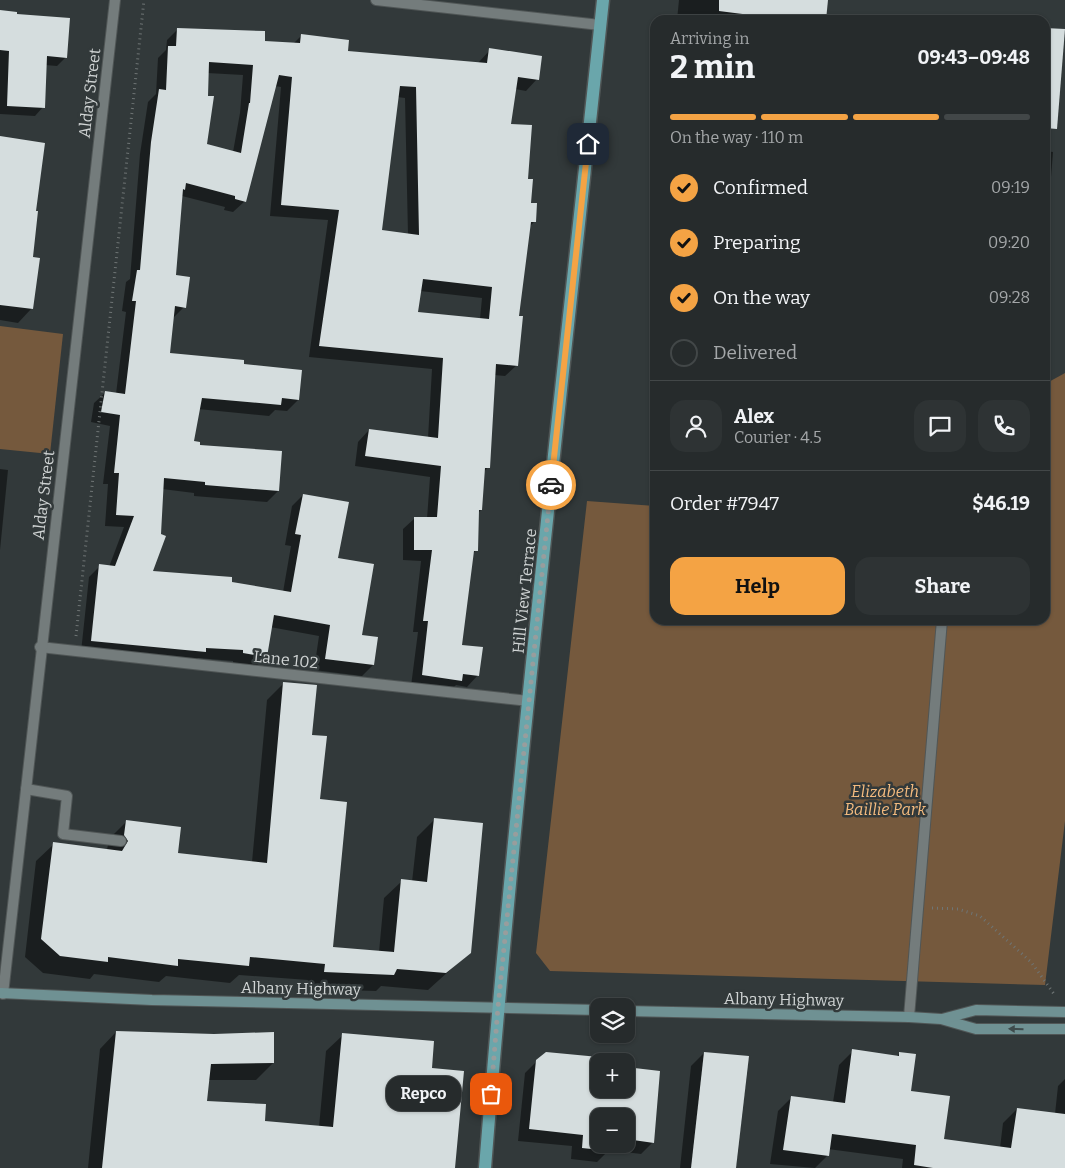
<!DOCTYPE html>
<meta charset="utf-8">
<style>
:root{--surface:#262b2c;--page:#2e3334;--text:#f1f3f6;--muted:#a4a7a9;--line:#424748;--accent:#f4a344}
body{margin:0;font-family:Bitter,serif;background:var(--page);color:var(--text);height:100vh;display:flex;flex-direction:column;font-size:19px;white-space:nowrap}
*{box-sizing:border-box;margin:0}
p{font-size:16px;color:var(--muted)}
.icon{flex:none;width:28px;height:28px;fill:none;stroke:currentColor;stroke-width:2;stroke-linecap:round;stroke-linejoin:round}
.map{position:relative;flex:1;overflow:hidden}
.drawer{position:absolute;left:650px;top:15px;width:400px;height:610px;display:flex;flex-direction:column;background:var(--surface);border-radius:15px;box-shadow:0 1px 4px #0004,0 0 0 1px var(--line)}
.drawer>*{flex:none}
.fabs{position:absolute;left:590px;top:998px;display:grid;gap:10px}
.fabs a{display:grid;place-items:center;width:45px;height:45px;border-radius:10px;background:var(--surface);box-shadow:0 1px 4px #0004,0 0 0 1px var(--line);font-size:25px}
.pin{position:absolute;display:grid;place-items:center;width:42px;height:42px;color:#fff;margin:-21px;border-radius:10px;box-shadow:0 2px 8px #0006}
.courier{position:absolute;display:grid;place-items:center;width:50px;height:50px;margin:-25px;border:4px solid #f4a344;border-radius:50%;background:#fff;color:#222;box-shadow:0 1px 6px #0007}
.bubble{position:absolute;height:35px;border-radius:15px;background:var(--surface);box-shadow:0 1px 4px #0004,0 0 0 1px var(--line);font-size:16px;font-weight:700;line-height:35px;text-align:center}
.summary em{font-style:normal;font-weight:700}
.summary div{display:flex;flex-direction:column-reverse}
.summary{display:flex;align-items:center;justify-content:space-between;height:85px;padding:0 20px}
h1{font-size:32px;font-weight:700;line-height:38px}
.bar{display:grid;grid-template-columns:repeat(4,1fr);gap:8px 5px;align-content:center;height:60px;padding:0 20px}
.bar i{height:6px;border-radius:4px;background:var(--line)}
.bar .on{background:var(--accent)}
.bar p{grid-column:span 4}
.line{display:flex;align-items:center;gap:12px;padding:0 20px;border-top:1px solid var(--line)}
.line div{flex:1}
.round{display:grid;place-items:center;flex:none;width:52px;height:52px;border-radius:15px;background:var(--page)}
ol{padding:0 20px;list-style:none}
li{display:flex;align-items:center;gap:15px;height:55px}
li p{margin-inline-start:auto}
li .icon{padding:5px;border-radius:50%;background:var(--accent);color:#111;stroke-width:4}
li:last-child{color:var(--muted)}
li i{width:28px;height:28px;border:2px solid var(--line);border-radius:50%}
.action{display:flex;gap:10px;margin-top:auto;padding:10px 20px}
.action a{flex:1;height:58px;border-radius:15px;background:var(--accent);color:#111;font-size:20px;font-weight:700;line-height:58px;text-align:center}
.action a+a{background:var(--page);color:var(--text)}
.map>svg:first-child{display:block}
.green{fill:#75593d}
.shadow{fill:#0007;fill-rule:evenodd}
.building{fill:#d5ddde;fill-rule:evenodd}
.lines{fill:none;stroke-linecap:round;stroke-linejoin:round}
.service-casing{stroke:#505656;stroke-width:12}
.minor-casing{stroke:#505656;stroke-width:12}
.secondary-casing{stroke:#505656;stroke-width:12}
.primary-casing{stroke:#505656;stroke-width:15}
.path{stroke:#6f7575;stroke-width:3;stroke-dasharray:1 4;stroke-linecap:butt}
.service{stroke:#747c7c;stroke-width:10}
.minor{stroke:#747c7c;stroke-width:10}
.secondary{stroke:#6f9193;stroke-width:10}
.primary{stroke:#6aa6ab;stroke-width:12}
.oneway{fill:#3e4b4c}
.done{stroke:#989d9d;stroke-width:5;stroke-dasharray:0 9}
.route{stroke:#f4a344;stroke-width:6}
.labels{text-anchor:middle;stroke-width:5;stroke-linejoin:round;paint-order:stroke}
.street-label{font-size:16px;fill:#cfd3d3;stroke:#32393a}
.park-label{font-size:16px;font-style:italic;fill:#f4bb7f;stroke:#32393a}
</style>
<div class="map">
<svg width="1065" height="1168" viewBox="0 0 1065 1168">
<rect width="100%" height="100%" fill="#32393a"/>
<g class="green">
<path d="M 0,326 L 63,334 L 50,454 L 0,449 Z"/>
<path d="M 1065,373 L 1065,821 L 1045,985 L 550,971 L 536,953 L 587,501 L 655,506 L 655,620 L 1045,620 L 1045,384 Z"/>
</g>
<g class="shadow">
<path d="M 679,0 L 827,0 L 824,20 L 677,20 Z"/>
<path d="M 0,12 L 66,57 L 57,66 L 45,65 L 43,107 L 35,116 L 0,114 Z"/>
<path d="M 906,18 L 931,20 L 904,20 Z"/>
<path d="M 178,29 L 263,42 L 293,44 L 302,35 L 346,52 L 478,63 L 490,50 L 537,79 L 526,91 L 515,89 L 509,125 L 526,180 L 534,222 L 529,227 L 517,317 L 517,365 L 505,376 L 494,375 L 488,467 L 484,472 L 481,510 L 478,513 L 476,550 L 472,555 L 461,646 L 478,675 L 467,687 L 456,685 L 450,691 L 411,686 L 418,632 L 413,632 L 421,561 L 403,560 L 403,529 L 415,518 L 427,519 L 430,477 L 355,466 L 358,442 L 369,430 L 428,438 L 432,369 L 309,357 L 328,220 L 270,216 L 281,87 L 275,86 L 245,201 L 233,212 L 224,210 L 225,207 L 182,196 L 175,276 L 184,307 L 173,318 L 168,355 L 242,365 L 298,400 L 287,411 L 275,410 L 269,416 L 198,409 L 193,442 L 278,491 L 267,502 L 194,496 L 194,493 L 162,489 L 151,572 L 283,592 L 291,546 L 285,545 L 292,506 L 303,495 L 337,559 L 361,636 L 373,665 L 362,676 L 314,670 L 319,636 L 270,627 L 266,657 L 254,668 L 233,664 L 233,661 L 198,658 L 193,663 L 81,652 L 89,577 L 100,566 L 109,567 L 124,527 L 105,526 L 108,484 L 103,484 L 110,426 L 91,422 L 94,403 L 106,392 L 116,394 L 126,312 L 122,311 L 126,282 L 130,279 L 140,154 L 148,102 L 156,94 L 158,58 L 166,50 L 167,40 ZM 207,73 L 243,75 L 240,113 L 233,152 L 205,145 ZM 397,97 L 405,98 L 408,235 L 381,231 ZM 420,291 L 482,298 L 480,319 L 417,313 Z"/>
<path d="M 0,138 L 34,212 L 31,258 L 32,308 L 18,323 L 0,320 Z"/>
<path d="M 1045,151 L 1053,152 L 1051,177 L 1045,183 Z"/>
<path d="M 0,469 L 8,470 L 0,550 Z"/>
<path d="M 284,683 L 311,736 L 332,948 L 379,952 L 384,898 L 402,881 L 412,882 L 417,837 L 434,820 L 470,952 L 428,990 L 381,986 L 376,991 L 307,989 L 308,980 L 239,975 L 230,983 L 166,976 L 159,982 L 94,974 L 90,979 L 43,973 L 25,957 L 36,861 L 54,844 L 107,850 L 109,839 L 126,822 L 176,854 L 252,862 L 267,700 Z"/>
<path d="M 116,1032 L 273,1063 L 256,1080 L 208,1080 L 206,1103 L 264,1122 L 319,1127 L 326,1051 L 343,1035 L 431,1069 L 454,1168 L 88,1168 L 100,1049 Z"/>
<path d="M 853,1051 L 896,1057 L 900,1053 L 909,1092 L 942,1140 L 1000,1148 L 1003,1123 L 1017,1109 L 1055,1114 L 1058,1086 L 1065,1079 L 1065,1168 L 902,1168 L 903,1159 L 828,1149 L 827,1156 L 815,1168 L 770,1164 L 778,1111 L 792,1097 L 833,1102 L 839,1065 Z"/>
<path d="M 704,1053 L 735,1168 L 680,1168 L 691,1066 Z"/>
<path d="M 618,1060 L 599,1061 L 599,1089 L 626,1089 L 653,1142 L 641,1154 L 609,1150 L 597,1162 L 571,1159 L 572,1146 L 518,1141 L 525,1073 L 537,1061 ZM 599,1116 L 626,1116 L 626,1144 L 599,1144 Z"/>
</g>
<g class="building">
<path d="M 719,0 L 828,0 L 826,20 L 791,20 L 719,11 Z"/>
<path d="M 0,10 L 17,12 L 17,14 L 70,18 L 67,58 L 47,56 L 45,108 L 7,106 L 9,51 L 0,50 Z"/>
<path d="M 177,28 L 265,31 L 265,41 L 300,43 L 301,34 L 349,40 L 348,51 L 487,63 L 489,48 L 542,56 L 539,80 L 518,77 L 511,124 L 532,125 L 528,179 L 533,179 L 531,203 L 537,203 L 536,222 L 531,222 L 519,316 L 523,316 L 518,366 L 496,364 L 490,468 L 485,468 L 482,510 L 479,510 L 478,551 L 474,551 L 462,645 L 483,647 L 479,676 L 463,674 L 462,681 L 422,675 L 428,621 L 423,621 L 432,550 L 414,550 L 414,517 L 437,517 L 441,466 L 365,456 L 369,429 L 438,438 L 443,358 L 319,346 L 339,210 L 281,205 L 292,77 L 279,75 L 246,202 L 235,199 L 235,196 L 186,183 L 185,190 L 183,189 L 176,275 L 190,277 L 186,308 L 175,306 L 170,353 L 244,360 L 244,364 L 302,370 L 299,400 L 282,398 L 281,405 L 202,398 L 194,441 L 200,442 L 200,445 L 282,451 L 279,491 L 205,485 L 205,482 L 164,478 L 161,534 L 166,536 L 153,571 L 232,577 L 232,582 L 291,592 L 301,535 L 295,534 L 303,494 L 349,502 L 338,558 L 374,564 L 362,635 L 378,637 L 374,665 L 325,659 L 330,625 L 274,615 L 267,657 L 243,653 L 243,650 L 206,648 L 206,652 L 91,641 L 99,564 L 115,566 L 134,516 L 116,515 L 119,473 L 114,473 L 120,415 L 101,412 L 105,391 L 125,394 L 136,301 L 132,301 L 137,270 L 140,270 L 151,142 L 159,89 L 166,90 L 168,46 L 176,46 ZM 209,62 L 253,65 L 250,103 L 249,103 L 241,153 L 207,144 L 214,96 L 208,96 ZM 400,86 L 416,87 L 419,235 L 382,230 ZM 423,279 L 492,287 L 489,319 L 418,312 Z"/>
<path d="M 1045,28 L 1065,29 L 1057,129 L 1045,128 Z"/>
<path d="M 0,136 L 45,143 L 36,211 L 38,211 L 33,257 L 40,258 L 33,309 L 0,305 Z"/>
<path d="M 283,682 L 317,685 L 312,735 L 327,736 L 320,799 L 347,802 L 333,947 L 394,952 L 401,879 L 427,882 L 434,818 L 483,823 L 471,953 L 446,973 L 397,969 L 394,975 L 324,972 L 325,964 L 250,957 L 249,966 L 178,959 L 178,966 L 108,957 L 108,962 L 60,956 L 41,939 L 53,842 L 122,851 L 128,841 L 124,835 L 126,820 L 181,827 L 178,853 L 267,863 Z"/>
<path d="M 116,1031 L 214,1034 L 274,1032 L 274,1063 L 211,1064 L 207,1101 L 266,1104 L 265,1121 L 333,1127 L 342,1033 L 434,1041 L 432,1068 L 464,1071 L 455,1168 L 102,1168 Z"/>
<path d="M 852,1049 L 899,1056 L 899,1052 L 916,1054 L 911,1091 L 950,1096 L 944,1139 L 1011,1148 L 1017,1108 L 1065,1114 L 1065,1168 L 933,1168 L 914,1165 L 916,1145 L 832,1134 L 829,1156 L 783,1150 L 791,1096 L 845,1103 Z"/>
<path d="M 546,1052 L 620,1059 L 619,1061 L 599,1061 L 599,1089 L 626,1089 L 626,1067 L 660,1071 L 654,1143 L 626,1139 L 626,1116 L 599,1116 L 599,1144 L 611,1144 L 610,1151 L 582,1148 L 583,1135 L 529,1129 L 536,1060 Z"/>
<path d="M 704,1052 L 749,1056 L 736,1168 L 691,1168 Z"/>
</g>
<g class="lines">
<defs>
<g id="service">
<path d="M 40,647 L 529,701"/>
<path d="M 26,789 L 67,796 L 63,834 L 121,841"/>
<path d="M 909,1017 L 942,620"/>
</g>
<g id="minor">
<path d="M 376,0 L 600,25"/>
<path d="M 3,994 L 115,0"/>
</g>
<g id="secondary">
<path d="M 0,993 L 152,1000 L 599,1010"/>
<path d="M 626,1011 L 909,1017 L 941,1019 L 976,1029 L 1065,1029"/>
<path d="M 942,1019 L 976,1010 L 1065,1012"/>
</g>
<path id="primary" d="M 485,1168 C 516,778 562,389 603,0"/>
</defs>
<use href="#service" class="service-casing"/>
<use href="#minor" class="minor-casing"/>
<use href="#secondary" class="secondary-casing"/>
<use href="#primary" class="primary-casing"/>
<g class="path">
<path d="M 76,636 L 144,0"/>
<path d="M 932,908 L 958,909 L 980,916 L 1031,962 L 1054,994"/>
</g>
<use href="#service" class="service"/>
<use href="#minor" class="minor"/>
<use href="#secondary" class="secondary"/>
<use href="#primary" class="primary"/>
</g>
<defs><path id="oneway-solid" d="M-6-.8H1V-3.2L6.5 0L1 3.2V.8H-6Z" transform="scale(1.25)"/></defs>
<use class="oneway" href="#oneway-solid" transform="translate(1016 1029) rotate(-179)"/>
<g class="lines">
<path class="done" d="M 491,1094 L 498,1007 L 551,485"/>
<path class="route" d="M 551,485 L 588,144"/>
</g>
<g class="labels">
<g class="street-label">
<text transform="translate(89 93) rotate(-83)" y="6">Alday Street</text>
<text transform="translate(43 495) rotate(-83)" y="6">Alday Street</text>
<text transform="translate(524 591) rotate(-84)" y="6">Hill View Terrace</text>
<text transform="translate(286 659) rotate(6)" y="6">Lane 102</text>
<text transform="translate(301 988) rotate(1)" y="6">Albany Highway</text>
<text transform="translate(784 999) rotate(1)" y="6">Albany Highway</text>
</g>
<g class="park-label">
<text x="885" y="797">Elizabeth<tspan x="885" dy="18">Baillie Park</tspan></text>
</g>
</g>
</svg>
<div class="fabs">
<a><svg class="icon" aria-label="layers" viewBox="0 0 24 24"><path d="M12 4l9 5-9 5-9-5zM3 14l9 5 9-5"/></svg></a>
<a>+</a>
<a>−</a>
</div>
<div class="pin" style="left:491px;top:1094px;background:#ea580c"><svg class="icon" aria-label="bag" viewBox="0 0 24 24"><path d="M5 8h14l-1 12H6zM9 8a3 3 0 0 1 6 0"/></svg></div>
<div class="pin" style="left:588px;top:144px;background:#1f2937"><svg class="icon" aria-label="home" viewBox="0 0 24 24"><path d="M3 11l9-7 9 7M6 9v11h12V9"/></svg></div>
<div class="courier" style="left:551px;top:485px"><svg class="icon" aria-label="car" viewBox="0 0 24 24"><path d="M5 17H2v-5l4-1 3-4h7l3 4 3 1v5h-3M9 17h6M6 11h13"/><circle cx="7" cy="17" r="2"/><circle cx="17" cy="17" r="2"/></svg></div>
<div class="bubble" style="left:386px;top:1076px;width:75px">Repco</div>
<section class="drawer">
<div class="summary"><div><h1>2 min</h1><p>Arriving in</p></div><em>09:43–09:48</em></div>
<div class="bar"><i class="on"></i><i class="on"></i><i class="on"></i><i></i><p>On the way · 110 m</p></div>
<ol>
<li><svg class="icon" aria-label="check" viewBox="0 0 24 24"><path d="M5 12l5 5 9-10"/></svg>Confirmed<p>09:19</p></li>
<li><svg class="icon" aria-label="check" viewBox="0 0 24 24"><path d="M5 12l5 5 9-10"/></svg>Preparing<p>09:20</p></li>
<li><svg class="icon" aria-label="check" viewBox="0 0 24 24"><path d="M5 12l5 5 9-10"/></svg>On the way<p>09:28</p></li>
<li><i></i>Delivered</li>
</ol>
<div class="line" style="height:90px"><a class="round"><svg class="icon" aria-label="person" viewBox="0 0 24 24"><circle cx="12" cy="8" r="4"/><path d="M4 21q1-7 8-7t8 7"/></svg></a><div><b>Alex</b><p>Courier · 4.5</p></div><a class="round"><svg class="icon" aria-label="chat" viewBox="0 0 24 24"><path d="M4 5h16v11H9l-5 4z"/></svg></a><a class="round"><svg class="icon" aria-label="phone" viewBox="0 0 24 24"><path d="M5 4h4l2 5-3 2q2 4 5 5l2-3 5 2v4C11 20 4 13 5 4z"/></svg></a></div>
<div class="line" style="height:65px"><div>Order #7947</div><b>$46.19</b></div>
<div class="action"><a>Help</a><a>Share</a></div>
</section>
</div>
